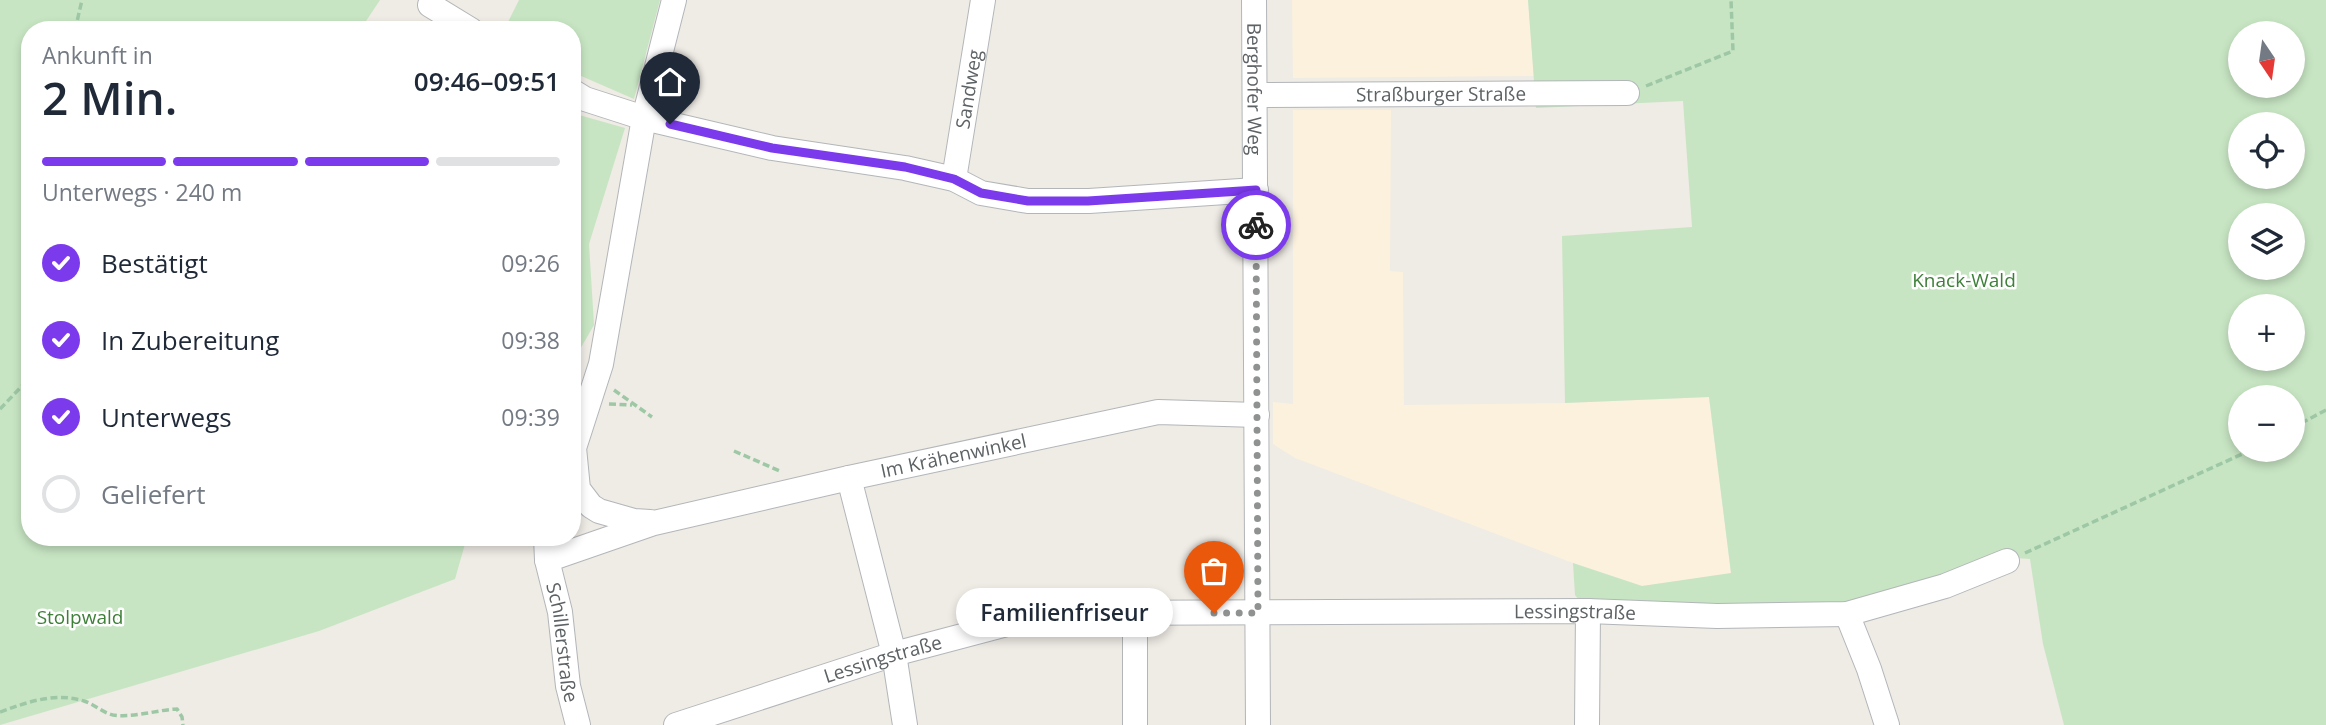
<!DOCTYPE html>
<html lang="de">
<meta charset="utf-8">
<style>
:root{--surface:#fff;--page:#f6f6f7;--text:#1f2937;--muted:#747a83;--line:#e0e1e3;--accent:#7c3aed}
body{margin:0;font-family:"Open Sans",sans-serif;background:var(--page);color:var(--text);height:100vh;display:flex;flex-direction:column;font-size:26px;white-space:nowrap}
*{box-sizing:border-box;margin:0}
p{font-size:23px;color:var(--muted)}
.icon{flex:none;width:38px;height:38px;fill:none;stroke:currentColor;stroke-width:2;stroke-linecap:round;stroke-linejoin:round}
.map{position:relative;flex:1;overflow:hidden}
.details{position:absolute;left:21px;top:21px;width:560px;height:525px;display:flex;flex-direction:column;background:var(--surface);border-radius:28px;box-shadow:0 4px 10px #0003}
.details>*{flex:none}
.needle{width:46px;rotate:167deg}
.controls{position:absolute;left:2228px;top:21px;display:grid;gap:14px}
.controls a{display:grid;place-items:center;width:77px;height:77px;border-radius:50%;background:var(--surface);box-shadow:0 4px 10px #0003;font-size:35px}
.pin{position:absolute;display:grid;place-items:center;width:60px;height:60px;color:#fff;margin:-72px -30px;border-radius:50% 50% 50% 0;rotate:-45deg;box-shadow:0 0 7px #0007}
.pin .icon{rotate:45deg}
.courier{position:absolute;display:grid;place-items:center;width:70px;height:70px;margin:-35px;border:5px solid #7c3aed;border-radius:50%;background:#fff;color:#222;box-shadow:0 2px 9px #0007}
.bubble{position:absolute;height:49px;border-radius:24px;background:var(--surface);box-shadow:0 4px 10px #0003;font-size:23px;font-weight:600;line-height:49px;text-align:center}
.overview em{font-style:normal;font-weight:600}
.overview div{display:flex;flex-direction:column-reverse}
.overview{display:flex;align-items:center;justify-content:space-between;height:119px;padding:0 21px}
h1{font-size:46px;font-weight:600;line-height:52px}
.bar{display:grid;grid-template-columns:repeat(4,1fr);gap:10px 7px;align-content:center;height:84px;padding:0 21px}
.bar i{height:9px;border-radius:5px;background:var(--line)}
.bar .active{background:var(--accent)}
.bar p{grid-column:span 4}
ol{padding:0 21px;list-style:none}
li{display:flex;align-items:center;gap:21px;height:77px}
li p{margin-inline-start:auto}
li .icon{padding:7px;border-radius:50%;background:var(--accent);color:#fff;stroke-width:4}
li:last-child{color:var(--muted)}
li i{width:38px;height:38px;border:4px solid var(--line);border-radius:50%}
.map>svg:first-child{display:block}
.commercial{fill:#fcf1dd}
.green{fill:#c7e5c3;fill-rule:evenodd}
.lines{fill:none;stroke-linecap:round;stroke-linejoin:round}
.minor-casing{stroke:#b3b6b9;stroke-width:26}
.path{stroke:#9ec8a5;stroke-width:3.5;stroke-dasharray:7 3.5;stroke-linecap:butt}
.minor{stroke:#fff;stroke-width:24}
.done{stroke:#909292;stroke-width:7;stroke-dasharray:0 12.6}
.route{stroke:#7c3aed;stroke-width:9}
.labels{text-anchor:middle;stroke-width:5;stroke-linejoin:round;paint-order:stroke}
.street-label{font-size:19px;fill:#5d6265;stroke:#fff}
.park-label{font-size:19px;fill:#3e8039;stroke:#fff}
</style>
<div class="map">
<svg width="2326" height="725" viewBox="0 0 2326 725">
<rect width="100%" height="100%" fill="#efebe5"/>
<g class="commercial">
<path d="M 1292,0 L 1528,0 L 1534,76 L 1293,78 Z"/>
<path d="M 1293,110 L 1391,110 L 1390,271 L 1403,272 L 1404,405 L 1565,403 L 1709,397 L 1731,574 L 1642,586 L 1573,563 L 1295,458 L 1273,444 L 1273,402 L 1293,404 Z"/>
</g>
<g class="green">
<path d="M 0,0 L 380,0 L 360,30 L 30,30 L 30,537 L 467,537 L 455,579 L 319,631 L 0,725 Z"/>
<path d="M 519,0 L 660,0 L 634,99 L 572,72 L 572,30 L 504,30 Z"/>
<path d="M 1528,0 L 2326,0 L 2326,725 L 2064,725 L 2043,644 L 2030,559 L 2002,557 L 1854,602 L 1770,608 L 1579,600 L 1575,595 L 1573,563 L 1642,586 L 1731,573 L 1709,397 L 1565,403 L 1562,236 L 1692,227 L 1683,101 L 1536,108 ZM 2240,33 L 2292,33 L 2292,86 L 2240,86 ZM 2240,124 L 2292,124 L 2292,177 L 2240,177 ZM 2240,215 L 2292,215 L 2292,268 L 2240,268 ZM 2240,306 L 2292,306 L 2292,359 L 2240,359 ZM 2240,397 L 2292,397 L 2292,450 L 2240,450 Z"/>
<path d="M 572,113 L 625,128 L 589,244 L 594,325 L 572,363 Z"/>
</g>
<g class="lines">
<defs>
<g id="minor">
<path id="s1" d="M 1254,0 L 1258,725"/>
<path d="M 430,5 L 471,30"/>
<path d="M 572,91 L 585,99 L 644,118 L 772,148 L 905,168 L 954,179 L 981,193 L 1028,201 L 1089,201 L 1256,190"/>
<path id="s2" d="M 1255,95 L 1627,93"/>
<path id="s3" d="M 954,179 L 983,0"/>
<path d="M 849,478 L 894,654 L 905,725"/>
<path d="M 650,522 L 634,521 L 599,511 L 591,506 L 578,489 L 574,448 L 601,364 L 644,118 L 674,0"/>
<path id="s4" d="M 546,537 L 547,560 L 560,612 L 568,686 L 578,725"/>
<path id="s5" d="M 547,560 L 654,523 L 849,478 L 1158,412 L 1257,415"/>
<path d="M 1847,614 L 1869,669 L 1887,725"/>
<path id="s6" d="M 676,725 L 894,654 L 1011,623 L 1082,613 L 1588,611 L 1717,616 L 1847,614 L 1945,586 L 2007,561"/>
<path d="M 1135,725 L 1135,614"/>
<path d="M 1587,725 L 1588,611"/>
</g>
</defs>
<use href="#minor" class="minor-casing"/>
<g class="path">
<path d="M 75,30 L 82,0"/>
<path d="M 1646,86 L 1733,51 L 1731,0"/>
<path d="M 614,390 L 652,417"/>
<path d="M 609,404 L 632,405"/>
<path d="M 0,409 L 22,386 L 30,371"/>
<path d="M 2292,428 L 2326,410"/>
<path d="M 734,451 L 782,472"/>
<path d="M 2025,553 L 2251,450"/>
<path d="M 0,712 C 28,702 54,692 84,701 C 94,704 103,713 113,715 C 134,718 156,710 177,709 L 182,717 L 183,725"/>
</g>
<use href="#minor" class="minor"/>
</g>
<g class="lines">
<path class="done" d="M 1214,613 L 1258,613 L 1256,225"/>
<path class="route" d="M 670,124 L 772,148 L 905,167 L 954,179 L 981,193 L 1028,201 L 1088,201 L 1256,190 L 1256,225"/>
</g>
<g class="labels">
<g class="street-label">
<text dy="7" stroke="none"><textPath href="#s3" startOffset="91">Sandweg</textPath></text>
<text dy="7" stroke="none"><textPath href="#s1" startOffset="89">Berghofer Weg</textPath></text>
<text dy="7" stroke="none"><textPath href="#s2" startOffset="186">Straßburger Straße</textPath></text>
<text dy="7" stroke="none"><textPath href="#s5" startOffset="420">Im Krähenwinkel</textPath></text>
<text dy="7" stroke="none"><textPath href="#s6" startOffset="915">Lessingstraße</textPath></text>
<text dy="7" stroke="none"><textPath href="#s4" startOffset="107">Schillerstraße</textPath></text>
<text dy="7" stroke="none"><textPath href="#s6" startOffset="217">Lessingstraße</textPath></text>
</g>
<g class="park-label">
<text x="1964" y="287">Knack-Wald</text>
<text x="80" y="624">Stolpwald</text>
</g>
</g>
</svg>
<div class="controls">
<a><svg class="needle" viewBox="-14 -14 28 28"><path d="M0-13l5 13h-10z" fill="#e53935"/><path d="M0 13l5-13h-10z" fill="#747a83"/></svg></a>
<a><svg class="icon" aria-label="locate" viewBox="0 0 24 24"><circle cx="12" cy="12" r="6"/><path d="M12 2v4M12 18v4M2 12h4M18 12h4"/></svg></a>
<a><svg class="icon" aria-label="layers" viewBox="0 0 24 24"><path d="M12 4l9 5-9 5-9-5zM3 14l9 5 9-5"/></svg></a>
<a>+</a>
<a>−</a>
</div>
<div class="pin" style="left:1214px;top:613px;background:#ea580c"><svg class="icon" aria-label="bag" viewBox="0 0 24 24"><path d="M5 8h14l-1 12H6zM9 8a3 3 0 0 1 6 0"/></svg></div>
<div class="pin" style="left:670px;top:124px;background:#1f2937"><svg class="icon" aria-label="home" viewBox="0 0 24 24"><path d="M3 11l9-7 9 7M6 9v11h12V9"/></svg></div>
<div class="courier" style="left:1256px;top:225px"><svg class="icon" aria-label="bike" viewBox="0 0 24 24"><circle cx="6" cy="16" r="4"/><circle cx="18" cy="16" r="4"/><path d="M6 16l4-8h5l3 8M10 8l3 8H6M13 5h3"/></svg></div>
<div class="bubble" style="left:956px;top:588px;width:217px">Familienfriseur</div>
<section class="details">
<div class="overview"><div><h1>2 Min.</h1><p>Ankunft in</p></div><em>09:46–09:51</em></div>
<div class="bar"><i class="active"></i><i class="active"></i><i class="active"></i><i></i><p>Unterwegs · 240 m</p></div>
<ol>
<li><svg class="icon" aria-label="check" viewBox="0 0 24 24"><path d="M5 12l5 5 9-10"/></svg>Bestätigt<p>09:26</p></li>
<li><svg class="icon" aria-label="check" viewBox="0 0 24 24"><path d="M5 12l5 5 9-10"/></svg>In Zubereitung<p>09:38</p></li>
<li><svg class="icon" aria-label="check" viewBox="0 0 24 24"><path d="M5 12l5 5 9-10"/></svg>Unterwegs<p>09:39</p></li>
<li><i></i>Geliefert</li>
</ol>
</section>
</div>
